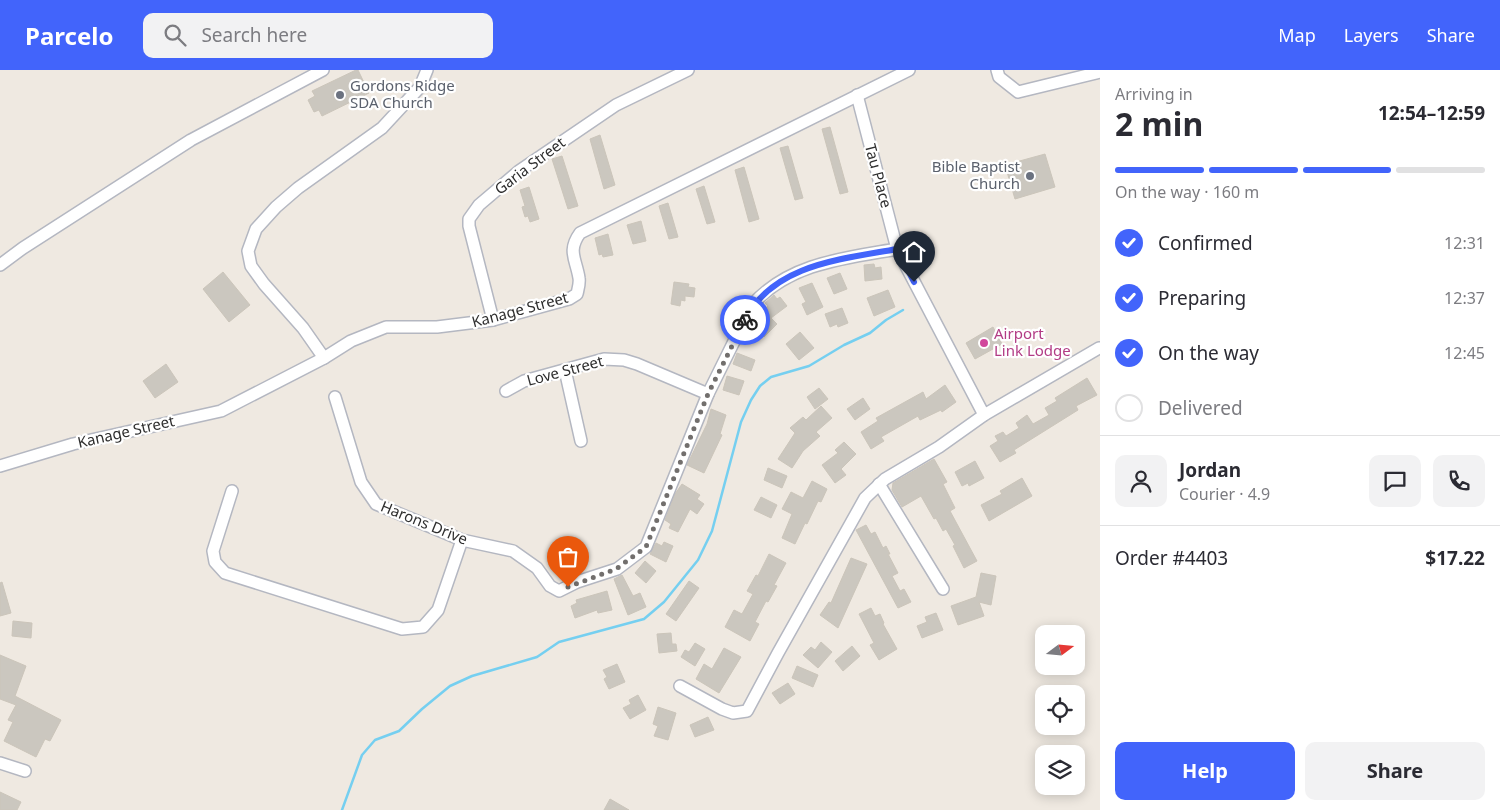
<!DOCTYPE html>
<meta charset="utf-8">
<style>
:root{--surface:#fff;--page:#f2f2f3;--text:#2b2b33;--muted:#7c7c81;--line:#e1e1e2;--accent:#4264fb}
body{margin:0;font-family:"Noto Sans",sans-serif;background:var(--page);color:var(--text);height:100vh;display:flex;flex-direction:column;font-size:19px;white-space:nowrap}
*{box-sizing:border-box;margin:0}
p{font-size:16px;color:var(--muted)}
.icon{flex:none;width:28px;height:28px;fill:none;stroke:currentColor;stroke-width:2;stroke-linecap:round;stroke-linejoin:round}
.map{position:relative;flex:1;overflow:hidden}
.drawer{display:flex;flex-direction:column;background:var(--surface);width:400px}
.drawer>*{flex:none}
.needle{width:32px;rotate:74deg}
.fabs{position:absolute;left:1035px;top:555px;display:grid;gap:10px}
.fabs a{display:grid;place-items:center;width:50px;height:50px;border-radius:10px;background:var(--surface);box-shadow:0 2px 12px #0003;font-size:25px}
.pin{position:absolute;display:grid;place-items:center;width:42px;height:42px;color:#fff;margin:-51px -21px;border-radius:50% 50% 50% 0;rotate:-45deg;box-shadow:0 0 5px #0007}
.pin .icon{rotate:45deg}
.courier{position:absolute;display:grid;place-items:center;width:50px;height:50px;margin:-25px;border:4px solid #4264fb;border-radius:50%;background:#fff;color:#222;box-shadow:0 1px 6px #0007}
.overview em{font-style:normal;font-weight:700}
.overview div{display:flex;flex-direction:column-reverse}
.overview{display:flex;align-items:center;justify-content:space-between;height:85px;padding:0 15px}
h1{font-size:32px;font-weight:700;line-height:38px}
.bar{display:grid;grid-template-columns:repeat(4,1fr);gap:8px 5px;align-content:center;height:60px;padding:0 15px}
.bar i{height:6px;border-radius:4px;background:var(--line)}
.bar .selected{background:var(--accent)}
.bar p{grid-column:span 4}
.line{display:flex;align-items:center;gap:12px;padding:0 15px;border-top:1px solid var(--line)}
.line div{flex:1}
.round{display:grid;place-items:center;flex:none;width:52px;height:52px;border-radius:10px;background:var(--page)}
ol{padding:0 15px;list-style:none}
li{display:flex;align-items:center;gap:15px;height:55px}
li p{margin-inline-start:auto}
li .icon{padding:5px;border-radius:50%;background:var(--accent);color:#fff;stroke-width:4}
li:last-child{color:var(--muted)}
li i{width:28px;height:28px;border:2px solid var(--line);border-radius:50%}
.button{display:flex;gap:10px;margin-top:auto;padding:10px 15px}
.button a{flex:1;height:58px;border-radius:10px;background:var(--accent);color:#fff;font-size:20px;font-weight:700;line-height:58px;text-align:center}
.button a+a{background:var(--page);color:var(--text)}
header{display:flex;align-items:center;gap:30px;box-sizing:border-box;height:70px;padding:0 25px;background:var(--accent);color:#fff}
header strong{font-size:24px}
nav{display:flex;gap:28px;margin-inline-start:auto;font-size:18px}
.search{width:350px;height:45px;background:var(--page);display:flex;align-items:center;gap:12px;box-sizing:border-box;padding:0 18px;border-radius:10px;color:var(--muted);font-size:19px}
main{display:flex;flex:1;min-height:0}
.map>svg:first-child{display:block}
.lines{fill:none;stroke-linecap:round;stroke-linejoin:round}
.stream{stroke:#75cff0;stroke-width:2.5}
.building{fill:#cbc7bf;stroke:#cbc5ba}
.street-casing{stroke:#b4b7c1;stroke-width:14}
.street{stroke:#fff;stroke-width:11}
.done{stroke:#726f6d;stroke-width:5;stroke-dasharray:0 9}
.route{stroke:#4264fb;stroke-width:6}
.worship-dot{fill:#6b7280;stroke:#fff;stroke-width:2}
.hotel-dot{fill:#d1479c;stroke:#fff;stroke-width:2}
.labels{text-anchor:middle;stroke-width:4.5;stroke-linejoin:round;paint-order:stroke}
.worship-label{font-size:15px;fill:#5b616d;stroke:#fff;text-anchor:start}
.street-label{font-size:15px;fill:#2e2e2e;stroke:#fff}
.hotel-label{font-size:15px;fill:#b23c85;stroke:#fff;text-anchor:start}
</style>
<header>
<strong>Parcelo</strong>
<div class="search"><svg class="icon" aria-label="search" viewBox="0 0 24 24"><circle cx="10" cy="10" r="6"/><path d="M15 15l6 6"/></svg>Search here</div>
<nav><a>Map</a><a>Layers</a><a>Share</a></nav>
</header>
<main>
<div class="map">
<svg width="1100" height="740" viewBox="0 0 1100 740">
<rect width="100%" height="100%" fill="#efe9e1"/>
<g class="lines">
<path class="stream" d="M 342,740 L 362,685 L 375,670 L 399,661 L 422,639 L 450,616 L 472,606 L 537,587 L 559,572 L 644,549 L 664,532 L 698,490 L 712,461 L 741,352 L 751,330 L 760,316 L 771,307 L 809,296 L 844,275 L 870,263 L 886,250 L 903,240"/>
</g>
<g class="building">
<path d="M 356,0 L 358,0 L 369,23 L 322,46 L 319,40 L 314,42 L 308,30 L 315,26 L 312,21 Z"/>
<path d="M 830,57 L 848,122 L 840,124 L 822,59 Z"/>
<path d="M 600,65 L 615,115 L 604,119 L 590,69 Z"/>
<path d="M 788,76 L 803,128 L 795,130 L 780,78 Z"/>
<path d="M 1045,84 L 1055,117 L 1015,129 L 1005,95 Z"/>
<path d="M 562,86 L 578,136 L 568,139 L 552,89 Z"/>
<path d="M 744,97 L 759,149 L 749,152 L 735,100 Z"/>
<path d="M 704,116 L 715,152 L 707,154 L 696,119 Z"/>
<path d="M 529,117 L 539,149 L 530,152 L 528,146 L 525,147 L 522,137 L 525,136 L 520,120 Z"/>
<path d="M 668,133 L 678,167 L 669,169 L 659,136 Z"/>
<path d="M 641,151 L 646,171 L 633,174 L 627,155 Z"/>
<path d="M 608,164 L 613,185 L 603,187 L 602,184 L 599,185 L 595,168 Z"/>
<path d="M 874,194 L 875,198 L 881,197 L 882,209 L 865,211 L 864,195 Z"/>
<path d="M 223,202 L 250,235 L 229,252 L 203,219 Z"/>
<path d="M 840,203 L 847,219 L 834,224 L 827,208 Z"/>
<path d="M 674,212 L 689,214 L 688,217 L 695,218 L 694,227 L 685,226 L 685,231 L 681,230 L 680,236 L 671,234 Z"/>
<path d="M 812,213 L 823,237 L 807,245 L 802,234 L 806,232 L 799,218 Z"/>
<path d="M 888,220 L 895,237 L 874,246 L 867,228 Z"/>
<path d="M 774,225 L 777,229 L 780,227 L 787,236 L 771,248 L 777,254 L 764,267 L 751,253 L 768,236 L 765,233 Z"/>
<path d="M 842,238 L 848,253 L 838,257 L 837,254 L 830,257 L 825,244 Z"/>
<path d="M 993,257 L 1002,274 L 975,289 L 966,273 Z"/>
<path d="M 800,262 L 814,278 L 799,290 L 786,274 Z"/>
<path d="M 737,283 L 755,290 L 751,301 L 733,294 Z"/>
<path d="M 166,294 L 178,312 L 155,328 L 143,311 Z"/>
<path d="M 727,306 L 744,311 L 739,325 L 723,320 Z"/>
<path d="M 1087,308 L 1097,325 L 1076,336 L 1078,340 L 1014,380 L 1016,383 L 1000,392 L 990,376 L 998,371 L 995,366 L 1003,362 L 1006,366 L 1019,358 L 1016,353 L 1027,345 L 1033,354 L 1049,345 L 1045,338 L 1057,331 L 1055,328 Z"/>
<path d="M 945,315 L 956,332 L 942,342 L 941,340 L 920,350 L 918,346 L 881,367 L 884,371 L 871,379 L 861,362 L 878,351 L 876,348 L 923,322 L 926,329 Z"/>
<path d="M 819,318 L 828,329 L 815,339 L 807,327 Z"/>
<path d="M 863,328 L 870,339 L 855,350 L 847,339 Z"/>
<path d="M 821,336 L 832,348 L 816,362 L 820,366 L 803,381 L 792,398 L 778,389 L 795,363 L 790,358 L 803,347 L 806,350 Z"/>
<path d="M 711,339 L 726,345 L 720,364 L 722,365 L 704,403 L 687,395 L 707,354 Z"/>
<path d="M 844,372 L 856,384 L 841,399 L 846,405 L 835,413 L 822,395 L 838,383 L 835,380 Z"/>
<path d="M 934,389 L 947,412 L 943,414 L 955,438 L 950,441 L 977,491 L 964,498 L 953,476 L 955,475 L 946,459 L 943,461 L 936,448 L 934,449 L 921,426 L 902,437 L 892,420 L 893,413 Z"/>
<path d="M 975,391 L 984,408 L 969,416 L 968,413 L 962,416 L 955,402 Z"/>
<path d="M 768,398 L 787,406 L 782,418 L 764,410 Z"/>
<path d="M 1022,408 L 1032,426 L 989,451 L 981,435 L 1002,424 L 1000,421 Z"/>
<path d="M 812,411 L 827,419 L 821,432 L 818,431 L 807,454 L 805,453 L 795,474 L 782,468 L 792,444 L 782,439 L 791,422 L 803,428 Z"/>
<path d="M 682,414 L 700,425 L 697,429 L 704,434 L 697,444 L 690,439 L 678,462 L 669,458 L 671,454 L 665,450 L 675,424 Z"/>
<path d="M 761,427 L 777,435 L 771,448 L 754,440 Z"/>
<path d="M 866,455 L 871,464 L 875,462 L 883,478 L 886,476 L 890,484 L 888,484 L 898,503 L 892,506 L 900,521 L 904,519 L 911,532 L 898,538 L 856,460 Z"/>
<path d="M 664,472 L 673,476 L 666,492 L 650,484 L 656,473 L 662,476 Z"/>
<path d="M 769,484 L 786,493 L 774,515 L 777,516 L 768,532 L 766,531 L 755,552 L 759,554 L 750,571 L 725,557 L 734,540 L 742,544 L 753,524 L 747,521 L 756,505 L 758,506 Z"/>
<path d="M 851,488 L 867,494 L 838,558 L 820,545 L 829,532 L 831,533 Z"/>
<path d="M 645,491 L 656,501 L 646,513 L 635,503 Z"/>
<path d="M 981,503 L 996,506 L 991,535 L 979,532 L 984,546 L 958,555 L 951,536 L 976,527 Z"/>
<path d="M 622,505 L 633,526 L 640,523 L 646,537 L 628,545 L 614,509 Z"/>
<path d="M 689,511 L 699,518 L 676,551 L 666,544 Z"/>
<path d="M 2,512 L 11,543 L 0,546 L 0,513 Z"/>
<path d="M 607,521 L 612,540 L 598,543 L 597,540 L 575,548 L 571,536 L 577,533 L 576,530 Z"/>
<path d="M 871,538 L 875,546 L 880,544 L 884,553 L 883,554 L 897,579 L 879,590 L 870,575 L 874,573 L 859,544 Z"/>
<path d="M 936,543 L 943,560 L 922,568 L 917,556 L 927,552 L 925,547 Z"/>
<path d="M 13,551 L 32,553 L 31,568 L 12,566 Z"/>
<path d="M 671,563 L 672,574 L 676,574 L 677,581 L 659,583 L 657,564 Z"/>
<path d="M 821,572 L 832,582 L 818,598 L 803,585 L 811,577 L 815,580 Z"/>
<path d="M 695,573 L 705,579 L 695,596 L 681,587 L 685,580 L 689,582 Z"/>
<path d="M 852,576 L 860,586 L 843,601 L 835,591 Z"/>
<path d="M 724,578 L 741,587 L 719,623 L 696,609 L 704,594 L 712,599 Z"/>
<path d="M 0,585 L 26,596 L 15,626 L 61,650 L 50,671 L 45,669 L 36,687 L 4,671 L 13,652 L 8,650 L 16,635 L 0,629 Z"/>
<path d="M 617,594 L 625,612 L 609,619 L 604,609 L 607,607 L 603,600 Z"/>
<path d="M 797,596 L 818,605 L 813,617 L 792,608 Z"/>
<path d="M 788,613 L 795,624 L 780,634 L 772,623 Z"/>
<path d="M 638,625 L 646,640 L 630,649 L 623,638 L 631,634 L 629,630 Z"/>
<path d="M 658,637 L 676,643 L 668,670 L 654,666 L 658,656 L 653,654 Z"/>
<path d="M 708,647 L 714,660 L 695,667 L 690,655 Z"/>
<path d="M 0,722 L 21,732 L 17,740 L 0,740 Z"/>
<path d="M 610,729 L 629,740 L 604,740 Z"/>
</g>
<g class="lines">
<defs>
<g id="street">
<path d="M 997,0 L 999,7 L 1018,22 L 1100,2"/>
<path d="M 857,25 L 897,179 L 984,345"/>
<path d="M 0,195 L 23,178 L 191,70 L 323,0"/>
<path d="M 493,250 L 469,156 L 469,149 L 479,135 L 519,101 L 616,35 L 688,0"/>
<path d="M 324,288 L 303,258 L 264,214 L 251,196 L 248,181 L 256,159 L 276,137 L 298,118 L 382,58 L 420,17 L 427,0"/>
<path d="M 565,300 L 581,371"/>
<path d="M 506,321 L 524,311 L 604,289 L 624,290 L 637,294 L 708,324"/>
<path d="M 335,327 L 361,412 L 376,434 L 462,470 L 513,481 L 537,498 L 550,516 L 559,521 L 577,512 L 617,499 L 646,477 L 708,324 L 752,235 C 789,193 845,188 897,179"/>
<path d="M 0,396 L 73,374 L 221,341 L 324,288 L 351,271 L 386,257 L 437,257 L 493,250 L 569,229 L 577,224 C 578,219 580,213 579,208 C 576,189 567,181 580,163 L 909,0"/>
<path d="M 879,414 L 943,519"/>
<path d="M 232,421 L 213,481 L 215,492 L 225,503 L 402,559 L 423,557 L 438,540 L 462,470"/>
<path d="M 680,616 L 722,639 L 733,643 L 747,641 L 778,583 L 865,428 L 885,409 L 939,377 L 984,345 L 1099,278"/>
<path d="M 0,693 L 25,701"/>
</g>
</defs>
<use href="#street" class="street-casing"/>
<use href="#street" class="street"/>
</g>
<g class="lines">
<path class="done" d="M 568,517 L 616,499 L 646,477 L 708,324 L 745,250"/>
<path class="route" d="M 745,250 C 773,194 842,189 897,179 L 914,212"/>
</g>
<g class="worship-dot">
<circle cx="340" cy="25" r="5"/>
<circle cx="1030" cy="106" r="5"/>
</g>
<circle class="hotel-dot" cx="984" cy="273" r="5"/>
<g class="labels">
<g class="worship-label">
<text x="350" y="21">Gordons Ridge<tspan x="350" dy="17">SDA Church</tspan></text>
<text x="1020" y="102" text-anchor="end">Bible Baptist<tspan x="1020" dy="17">Church</tspan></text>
</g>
<g class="street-label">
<text transform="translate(530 96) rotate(-37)" y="5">Garia Street</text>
<text transform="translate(878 106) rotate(75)" y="5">Tau Place</text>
<text transform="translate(520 240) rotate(-15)" y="5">Kanage Street</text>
<text transform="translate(565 301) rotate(-15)" y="5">Love Street</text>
<text transform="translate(126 362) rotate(-13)" y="5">Kanage Street</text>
<text transform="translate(424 453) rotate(22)" y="5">Harons Drive</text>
</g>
<g class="hotel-label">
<text x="994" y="269">Airport<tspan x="994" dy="17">Link Lodge</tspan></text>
</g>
</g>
</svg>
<div class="fabs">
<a><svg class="needle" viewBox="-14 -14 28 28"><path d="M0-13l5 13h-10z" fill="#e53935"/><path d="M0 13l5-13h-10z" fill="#7c7c81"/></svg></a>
<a><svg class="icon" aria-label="locate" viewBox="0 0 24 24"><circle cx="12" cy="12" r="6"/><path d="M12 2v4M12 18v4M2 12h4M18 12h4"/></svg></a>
<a><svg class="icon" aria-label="layers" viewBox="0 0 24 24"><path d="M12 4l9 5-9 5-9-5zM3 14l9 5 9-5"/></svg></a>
</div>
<div class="pin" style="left:568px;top:517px;background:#ea580c"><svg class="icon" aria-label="bag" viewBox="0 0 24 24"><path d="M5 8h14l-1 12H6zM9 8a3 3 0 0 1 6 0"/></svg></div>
<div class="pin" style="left:914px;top:212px;background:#1f2937"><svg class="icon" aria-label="home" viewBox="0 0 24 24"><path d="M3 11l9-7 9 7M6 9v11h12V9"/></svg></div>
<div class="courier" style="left:745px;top:250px"><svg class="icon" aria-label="bike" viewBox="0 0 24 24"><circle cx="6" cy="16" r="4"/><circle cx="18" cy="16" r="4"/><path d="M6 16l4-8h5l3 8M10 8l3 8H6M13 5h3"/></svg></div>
</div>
<section class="drawer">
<div class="overview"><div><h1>2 min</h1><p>Arriving in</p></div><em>12:54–12:59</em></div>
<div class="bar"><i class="selected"></i><i class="selected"></i><i class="selected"></i><i></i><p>On the way · 160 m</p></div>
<ol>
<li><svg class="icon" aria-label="check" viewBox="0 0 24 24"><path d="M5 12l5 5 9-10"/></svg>Confirmed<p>12:31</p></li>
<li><svg class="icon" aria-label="check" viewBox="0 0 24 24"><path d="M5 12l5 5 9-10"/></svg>Preparing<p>12:37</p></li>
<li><svg class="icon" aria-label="check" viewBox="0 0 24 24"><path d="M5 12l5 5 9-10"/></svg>On the way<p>12:45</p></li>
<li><i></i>Delivered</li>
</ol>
<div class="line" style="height:90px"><a class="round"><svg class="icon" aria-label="person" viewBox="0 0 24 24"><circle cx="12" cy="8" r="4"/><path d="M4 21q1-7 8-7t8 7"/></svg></a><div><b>Jordan</b><p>Courier · 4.9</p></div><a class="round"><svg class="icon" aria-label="chat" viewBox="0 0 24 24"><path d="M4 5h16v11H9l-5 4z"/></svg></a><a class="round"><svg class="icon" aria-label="phone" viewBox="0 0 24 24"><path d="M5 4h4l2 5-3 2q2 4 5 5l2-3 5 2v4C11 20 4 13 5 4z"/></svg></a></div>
<div class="line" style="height:65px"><div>Order #4403</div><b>$17.22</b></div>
<div class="button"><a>Help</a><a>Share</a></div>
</section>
</main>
